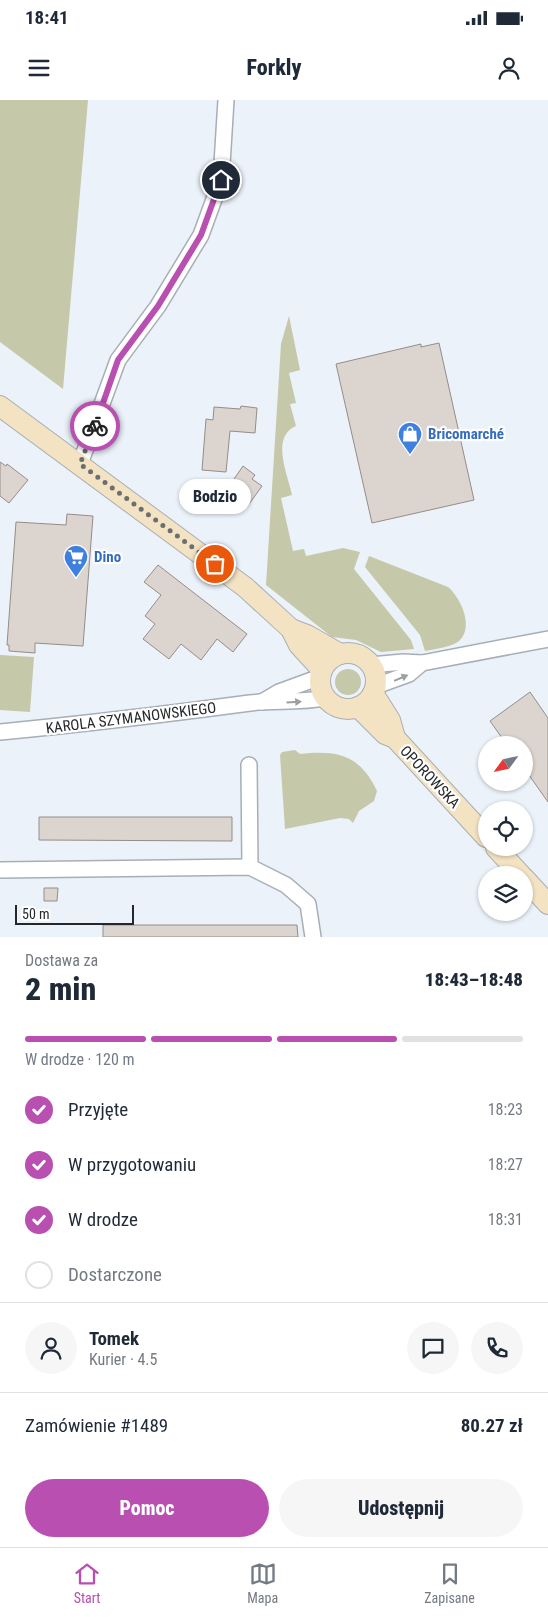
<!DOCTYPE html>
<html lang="pl">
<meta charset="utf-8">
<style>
:root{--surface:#fff;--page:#f6f6f7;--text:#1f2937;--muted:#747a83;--line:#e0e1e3;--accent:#b84fb1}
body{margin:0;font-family:"Roboto Condensed",sans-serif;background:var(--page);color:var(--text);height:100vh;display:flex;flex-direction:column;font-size:19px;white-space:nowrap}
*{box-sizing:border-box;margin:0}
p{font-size:16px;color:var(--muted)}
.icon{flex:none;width:28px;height:28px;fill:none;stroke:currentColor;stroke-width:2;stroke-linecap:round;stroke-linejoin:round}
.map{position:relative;height:837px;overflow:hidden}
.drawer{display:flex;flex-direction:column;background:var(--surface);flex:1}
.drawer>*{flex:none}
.needle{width:32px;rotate:237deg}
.tools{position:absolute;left:478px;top:636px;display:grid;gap:10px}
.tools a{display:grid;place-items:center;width:55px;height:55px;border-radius:50%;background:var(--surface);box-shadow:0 1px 4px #0004;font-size:25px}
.scale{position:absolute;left:15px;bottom:12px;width:119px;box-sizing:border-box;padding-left:5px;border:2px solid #25282a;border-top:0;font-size:14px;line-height:18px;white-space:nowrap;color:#25282a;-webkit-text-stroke:4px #fefefe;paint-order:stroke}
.pin{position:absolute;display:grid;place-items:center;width:42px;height:42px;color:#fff;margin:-21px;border:2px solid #fff;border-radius:50%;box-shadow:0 1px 5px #0007}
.courier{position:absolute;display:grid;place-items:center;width:50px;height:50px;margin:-25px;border:4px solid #b84fb1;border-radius:50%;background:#fff;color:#222;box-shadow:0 1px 6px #0007}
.bubble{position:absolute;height:35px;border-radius:18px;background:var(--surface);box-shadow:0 1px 4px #0004;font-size:16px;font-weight:800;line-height:35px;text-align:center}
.head em{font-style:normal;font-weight:800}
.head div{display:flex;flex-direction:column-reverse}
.head{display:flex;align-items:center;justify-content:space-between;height:85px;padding:0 25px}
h1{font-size:32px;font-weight:800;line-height:38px}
.bar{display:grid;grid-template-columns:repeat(4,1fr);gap:8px 5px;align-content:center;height:60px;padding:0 25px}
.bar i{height:6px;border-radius:4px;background:var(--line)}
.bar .on{background:var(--accent)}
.bar p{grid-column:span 4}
.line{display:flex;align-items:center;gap:12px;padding:0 25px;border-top:1px solid var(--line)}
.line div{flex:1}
.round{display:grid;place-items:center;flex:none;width:52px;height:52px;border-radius:26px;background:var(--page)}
ol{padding:0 25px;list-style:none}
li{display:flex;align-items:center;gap:15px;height:55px}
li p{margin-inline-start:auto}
li .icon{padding:5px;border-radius:50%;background:var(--accent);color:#fff;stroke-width:4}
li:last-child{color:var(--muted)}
li i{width:28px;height:28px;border:2px solid var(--line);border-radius:50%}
.primary-button{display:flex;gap:10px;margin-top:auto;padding:10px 25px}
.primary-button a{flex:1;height:58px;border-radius:30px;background:var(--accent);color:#fff;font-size:20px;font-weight:800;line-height:58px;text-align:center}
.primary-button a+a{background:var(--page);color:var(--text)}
.status{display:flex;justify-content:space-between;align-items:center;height:35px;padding:0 25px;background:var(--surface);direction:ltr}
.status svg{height:14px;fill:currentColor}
header{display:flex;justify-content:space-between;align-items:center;height:65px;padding:0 25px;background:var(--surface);font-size:22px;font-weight:800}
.tab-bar{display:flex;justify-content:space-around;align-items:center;height:70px;border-top:1px solid var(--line);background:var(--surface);font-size:14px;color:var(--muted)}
.tab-bar a{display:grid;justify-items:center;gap:2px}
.tab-bar .on{color:var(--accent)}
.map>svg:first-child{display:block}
.green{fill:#c5c8a9}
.building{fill:#dcd4ce;stroke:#958d88}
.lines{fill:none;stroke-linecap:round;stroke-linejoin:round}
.street-casing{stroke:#a8aeb5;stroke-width:18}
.secondary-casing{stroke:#a8aeb5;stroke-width:22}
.street{stroke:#fff;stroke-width:15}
.secondary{stroke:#f3e3c2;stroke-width:20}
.oneway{fill:#9d9e9f}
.done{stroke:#6a6f72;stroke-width:5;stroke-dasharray:0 9}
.route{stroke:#b84fb1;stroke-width:6}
.labels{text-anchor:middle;stroke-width:4.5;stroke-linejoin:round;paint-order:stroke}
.shop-label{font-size:15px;font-weight:bold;fill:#366cbe;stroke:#fefefe;text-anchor:start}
.street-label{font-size:15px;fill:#25282a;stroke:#fefefe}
</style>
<div class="status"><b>18:41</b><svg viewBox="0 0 49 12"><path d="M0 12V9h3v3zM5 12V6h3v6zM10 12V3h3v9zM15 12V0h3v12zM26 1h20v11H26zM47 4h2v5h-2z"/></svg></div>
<header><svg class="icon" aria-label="menu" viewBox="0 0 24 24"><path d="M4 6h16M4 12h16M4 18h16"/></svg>Forkly<svg class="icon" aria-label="person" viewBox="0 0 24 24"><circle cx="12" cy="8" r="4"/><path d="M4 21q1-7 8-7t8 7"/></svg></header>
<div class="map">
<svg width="548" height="837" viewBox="0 0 548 837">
<rect width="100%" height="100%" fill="#ebf2f9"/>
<g class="green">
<path d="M 0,0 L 88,0 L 63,289 L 0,242 Z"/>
<path d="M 289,216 L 300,270 L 289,273 L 296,303 L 290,304 L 296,326 C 270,337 288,375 292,395 L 281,398 L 293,451 L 304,449 L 306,456 L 343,448 L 360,452 L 354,469 L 411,540 L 414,549 L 381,552 L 356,540 L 332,537 L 266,485 L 281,244 Z"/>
<path d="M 369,456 L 448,487 C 460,497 475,527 459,541 C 452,547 435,549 425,551 L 420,535 L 365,467 Z"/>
<path d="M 0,555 L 34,557 L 30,612 L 0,610 Z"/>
<circle cx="348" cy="582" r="13"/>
<path d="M 295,650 L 300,654 C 338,650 360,655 377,691 L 374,701 L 359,711 L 353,723 L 349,719 L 340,718 L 285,729 L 280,655 L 282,652 Z"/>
</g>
<g class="building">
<path d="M 439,243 L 474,400 L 372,423 L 336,264 L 421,244 L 421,247 Z"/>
<path d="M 241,306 L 257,308 L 255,333 L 230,331 L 226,372 L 202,370 L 206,319 L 213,320 L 214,307 L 240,309 Z"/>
<path d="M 0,362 L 6,366 L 7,364 L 28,380 L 9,403 L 0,396 Z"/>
<path d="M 243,366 L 255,375 L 252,379 L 262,386 L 247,407 L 225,392 Z"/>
<path d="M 67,414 L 93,416 L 83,546 L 35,543 L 35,553 L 9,551 L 9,545 L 7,545 L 16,422 L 66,425 Z"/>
<path d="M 158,465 L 247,534 L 233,552 L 217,539 L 201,560 L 181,544 L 169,559 L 143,539 L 155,524 L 145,516 L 161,495 L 144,482 Z"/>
<path d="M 530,592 L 548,618 L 548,702 L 524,668 L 524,645 L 507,645 L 490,621 Z"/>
<path d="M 39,717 L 232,717 L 232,741 L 39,740 Z"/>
<path d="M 44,788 L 58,788 L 57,801 L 44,801 Z"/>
<path d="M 103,825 L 297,825 L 298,837 L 103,837 Z"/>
</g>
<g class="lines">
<defs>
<g id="street">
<path d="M 80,364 L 118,260 L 158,206 L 201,135 L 221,80 L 226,0"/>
<path d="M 371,565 L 403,562 L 422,563 L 548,539"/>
<path d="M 376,586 L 409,574 L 422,563"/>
<path d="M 262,602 L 279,592 L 320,577"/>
<path d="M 0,632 C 84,624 167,614 250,603 C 275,600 300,603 325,598"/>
<path d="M 249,665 L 250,767"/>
<path d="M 0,770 L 250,767 L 286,785 L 308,804 L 313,837"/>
</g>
<g id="secondary">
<path d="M 0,306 L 245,487 L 291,529 L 299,545 L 322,570"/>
<path d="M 291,529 L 307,535 L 340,554"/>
<circle cx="348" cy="581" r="28"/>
<path d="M 373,593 L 390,620 L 395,638"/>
<path d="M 358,607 L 385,634 L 395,638 L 486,737"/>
<path d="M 496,748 L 521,775"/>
<path d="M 524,778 L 548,804"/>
</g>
</defs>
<use href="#street" class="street-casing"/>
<use href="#secondary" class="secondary-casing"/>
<use href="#street" class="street"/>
<use href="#secondary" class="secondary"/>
</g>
<defs><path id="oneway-solid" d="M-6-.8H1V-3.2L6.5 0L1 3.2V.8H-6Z" transform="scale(1.25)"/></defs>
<g class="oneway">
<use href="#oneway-solid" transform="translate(401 578) rotate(-23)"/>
<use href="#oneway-solid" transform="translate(294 602) rotate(-4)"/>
</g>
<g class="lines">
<path class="done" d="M 95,326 L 80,364 L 215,464"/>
<path class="route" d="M 95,326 L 118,260 L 158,206 L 201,135 L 221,80"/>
</g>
<defs>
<symbol id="shop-pin" viewBox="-11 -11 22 30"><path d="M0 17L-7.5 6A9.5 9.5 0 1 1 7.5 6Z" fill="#3f7fe0" stroke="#fefefe"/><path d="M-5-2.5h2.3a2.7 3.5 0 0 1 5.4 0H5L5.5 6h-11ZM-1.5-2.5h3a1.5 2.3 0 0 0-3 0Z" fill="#fff"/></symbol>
<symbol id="supermarket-pin" viewBox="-11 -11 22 30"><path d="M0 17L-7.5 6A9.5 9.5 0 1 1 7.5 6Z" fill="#3f7fe0" stroke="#fefefe"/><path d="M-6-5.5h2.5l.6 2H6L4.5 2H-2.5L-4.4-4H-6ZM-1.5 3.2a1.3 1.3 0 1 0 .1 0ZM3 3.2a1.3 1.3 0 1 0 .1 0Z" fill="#fff"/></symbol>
</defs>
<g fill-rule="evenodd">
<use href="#shop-pin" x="396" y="320" width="28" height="38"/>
<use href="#supermarket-pin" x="62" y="443" width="28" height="38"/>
</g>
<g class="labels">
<g class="shop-label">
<text x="428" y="339">Bricomarché</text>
<text x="94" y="462">Dino</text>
</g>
<g class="street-label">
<text transform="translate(131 618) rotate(-7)" y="5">KAROLA SZYMANOWSKIEGO</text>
<text transform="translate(430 677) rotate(47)" y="5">OPOROWSKA</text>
</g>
</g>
</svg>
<div class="tools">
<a><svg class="needle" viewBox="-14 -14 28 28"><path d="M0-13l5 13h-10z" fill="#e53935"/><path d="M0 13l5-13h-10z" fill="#747a83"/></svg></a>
<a><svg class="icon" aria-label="locate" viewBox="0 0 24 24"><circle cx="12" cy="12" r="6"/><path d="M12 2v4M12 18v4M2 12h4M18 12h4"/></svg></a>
<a><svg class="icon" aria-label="layers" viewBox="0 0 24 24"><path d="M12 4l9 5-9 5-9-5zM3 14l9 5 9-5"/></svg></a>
</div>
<div class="scale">50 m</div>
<div class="pin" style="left:215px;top:464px;background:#ea580c"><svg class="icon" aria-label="bag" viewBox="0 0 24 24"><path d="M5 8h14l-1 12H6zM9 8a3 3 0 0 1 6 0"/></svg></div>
<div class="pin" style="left:221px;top:80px;background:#1f2937"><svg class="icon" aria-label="home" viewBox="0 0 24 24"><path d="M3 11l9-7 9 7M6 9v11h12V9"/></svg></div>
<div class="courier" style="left:95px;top:326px"><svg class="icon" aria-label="bike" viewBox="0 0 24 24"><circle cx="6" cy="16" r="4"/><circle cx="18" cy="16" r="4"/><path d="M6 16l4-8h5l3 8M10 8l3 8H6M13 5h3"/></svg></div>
<div class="bubble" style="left:179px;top:379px;width:72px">Bodzio</div>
</div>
<section class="drawer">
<div class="head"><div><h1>2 min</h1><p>Dostawa za</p></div><em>18:43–18:48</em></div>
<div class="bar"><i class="on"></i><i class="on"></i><i class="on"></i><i></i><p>W drodze · 120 m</p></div>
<ol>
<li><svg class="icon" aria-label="check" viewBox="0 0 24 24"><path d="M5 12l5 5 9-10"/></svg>Przyjęte<p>18:23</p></li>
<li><svg class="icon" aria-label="check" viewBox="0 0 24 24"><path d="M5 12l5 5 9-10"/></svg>W przygotowaniu<p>18:27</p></li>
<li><svg class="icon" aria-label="check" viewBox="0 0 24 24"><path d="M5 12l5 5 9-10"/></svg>W drodze<p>18:31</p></li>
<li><i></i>Dostarczone</li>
</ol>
<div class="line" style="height:90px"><a class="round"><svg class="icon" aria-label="person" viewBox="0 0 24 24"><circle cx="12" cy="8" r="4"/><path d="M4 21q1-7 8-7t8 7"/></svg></a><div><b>Tomek</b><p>Kurier · 4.5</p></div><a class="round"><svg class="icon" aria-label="chat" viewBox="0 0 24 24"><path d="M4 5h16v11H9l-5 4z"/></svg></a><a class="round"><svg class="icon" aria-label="phone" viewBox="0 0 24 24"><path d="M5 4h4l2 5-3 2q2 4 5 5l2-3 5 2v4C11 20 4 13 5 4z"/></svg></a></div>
<div class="line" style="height:65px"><div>Zamówienie #1489</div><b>80.27 zł</b></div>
<div class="primary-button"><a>Pomoc</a><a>Udostępnij</a></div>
</section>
<nav class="tab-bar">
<a class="on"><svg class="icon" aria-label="home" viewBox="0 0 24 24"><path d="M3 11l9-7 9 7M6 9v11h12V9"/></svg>Start</a>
<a><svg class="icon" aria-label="map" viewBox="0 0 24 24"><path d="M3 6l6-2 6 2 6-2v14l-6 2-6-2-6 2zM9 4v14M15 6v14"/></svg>Mapa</a>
<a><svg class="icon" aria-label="saved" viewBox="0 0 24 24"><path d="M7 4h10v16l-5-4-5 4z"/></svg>Zapisane</a>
</nav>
